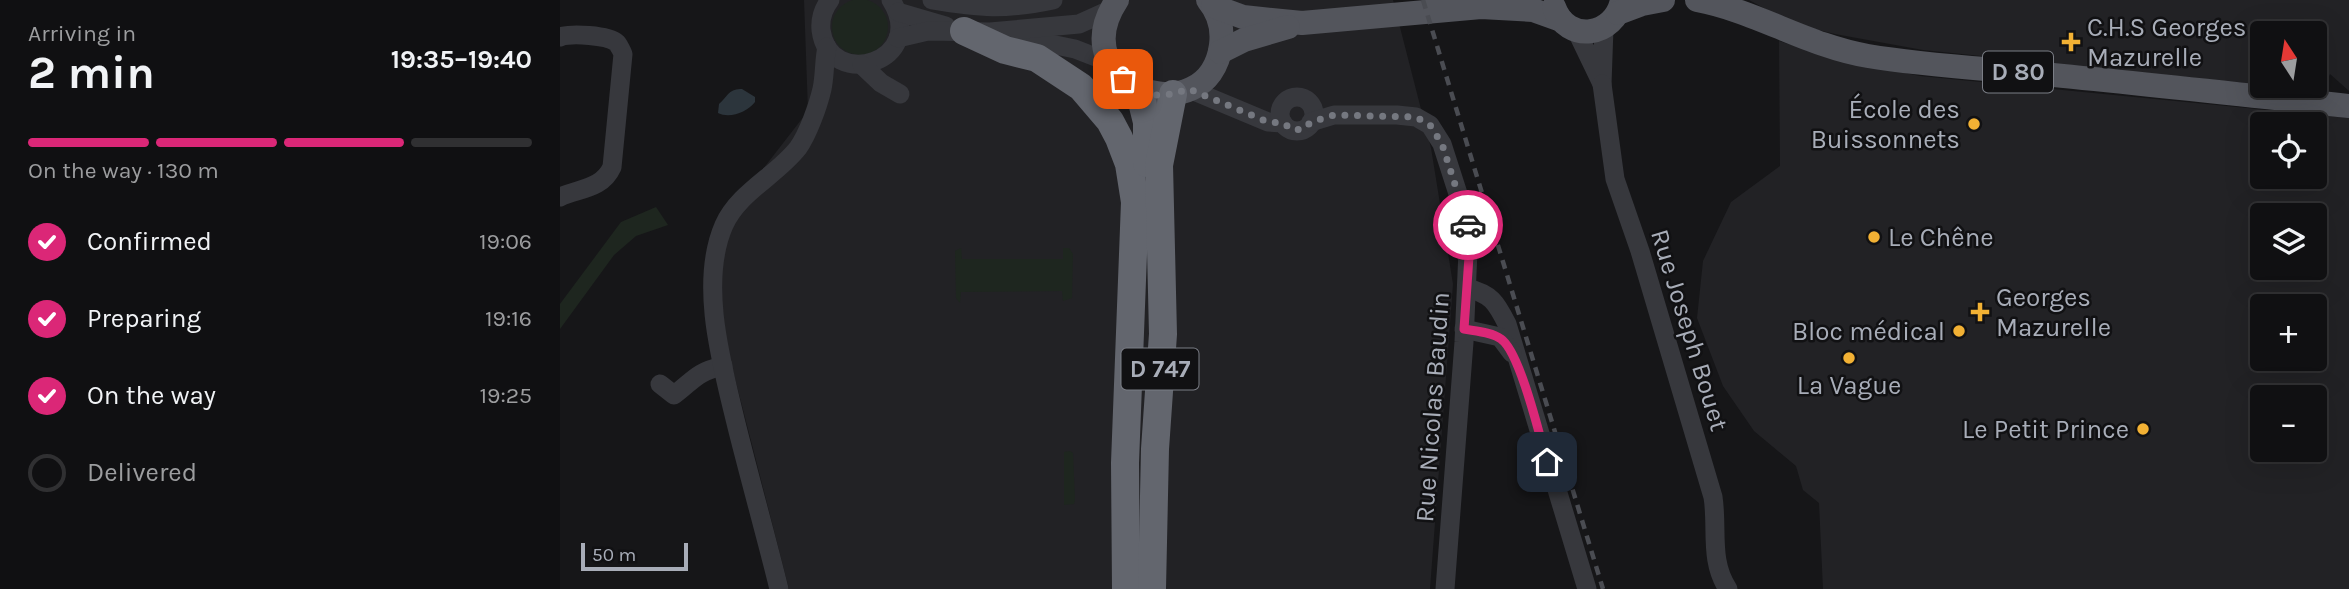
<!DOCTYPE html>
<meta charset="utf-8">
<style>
:root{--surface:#101012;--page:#19191b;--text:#f1f3f6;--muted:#9c9d9f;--line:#303032;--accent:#db2777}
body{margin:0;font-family:Karla,sans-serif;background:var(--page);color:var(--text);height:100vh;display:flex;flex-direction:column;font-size:26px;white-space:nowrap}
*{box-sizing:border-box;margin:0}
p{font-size:23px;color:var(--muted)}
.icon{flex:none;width:38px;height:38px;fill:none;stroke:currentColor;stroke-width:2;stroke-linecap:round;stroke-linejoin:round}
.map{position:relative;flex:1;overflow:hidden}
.drawer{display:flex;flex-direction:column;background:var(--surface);width:560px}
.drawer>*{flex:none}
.needle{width:46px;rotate:348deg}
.tools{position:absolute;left:1690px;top:21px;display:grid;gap:14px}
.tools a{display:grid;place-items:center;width:77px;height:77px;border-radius:7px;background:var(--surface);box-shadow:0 7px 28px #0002,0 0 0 2px var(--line);font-size:35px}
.scale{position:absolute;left:21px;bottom:18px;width:107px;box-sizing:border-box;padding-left:7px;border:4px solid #a8adb8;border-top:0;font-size:19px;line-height:24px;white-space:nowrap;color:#a8adb8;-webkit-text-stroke:5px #111113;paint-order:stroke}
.pin{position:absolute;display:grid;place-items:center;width:60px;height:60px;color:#fff;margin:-30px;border-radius:14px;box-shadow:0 4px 10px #0006}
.courier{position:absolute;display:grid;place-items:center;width:70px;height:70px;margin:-35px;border:5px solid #db2777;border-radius:50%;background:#fff;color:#222;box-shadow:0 2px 9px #0007}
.headline em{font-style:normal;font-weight:700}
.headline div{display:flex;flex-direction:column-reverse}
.headline{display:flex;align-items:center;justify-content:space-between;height:119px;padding:0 28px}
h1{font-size:46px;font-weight:700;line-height:52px}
.bar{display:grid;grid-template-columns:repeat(4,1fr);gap:10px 7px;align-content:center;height:84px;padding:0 28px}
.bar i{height:9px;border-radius:5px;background:var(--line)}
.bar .current{background:var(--accent)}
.bar p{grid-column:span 4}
ol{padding:0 28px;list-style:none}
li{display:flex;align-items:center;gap:21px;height:77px}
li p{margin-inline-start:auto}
li .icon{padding:7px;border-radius:50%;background:var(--accent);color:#fff;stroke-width:4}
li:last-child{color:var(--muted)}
li i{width:38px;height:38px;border:4px solid var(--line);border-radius:50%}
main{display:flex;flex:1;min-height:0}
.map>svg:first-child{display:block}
.built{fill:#222225;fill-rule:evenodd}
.green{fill:#1e261f}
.water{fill:#2c353c}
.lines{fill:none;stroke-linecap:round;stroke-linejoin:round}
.minor{stroke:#37383d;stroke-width:19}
.major{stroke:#53555c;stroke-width:24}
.highway{stroke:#63666e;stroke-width:28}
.rail{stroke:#4a4c52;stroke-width:4.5;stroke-dasharray:9 7;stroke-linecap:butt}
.done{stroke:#757880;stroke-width:7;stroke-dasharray:0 12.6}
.route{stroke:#db2777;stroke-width:9}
.poi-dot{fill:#f2b134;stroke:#111113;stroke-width:2.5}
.labels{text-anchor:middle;stroke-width:5;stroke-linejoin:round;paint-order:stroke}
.shield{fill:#111113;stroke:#7b7e86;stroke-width:2}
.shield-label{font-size:24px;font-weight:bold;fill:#a8adb8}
.poi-label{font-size:26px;fill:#a8adb8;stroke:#111113;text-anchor:start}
.street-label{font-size:26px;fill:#a8adb8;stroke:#111113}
</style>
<main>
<section class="drawer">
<div class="headline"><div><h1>2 min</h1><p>Arriving in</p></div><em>19:35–19:40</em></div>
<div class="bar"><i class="current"></i><i class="current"></i><i class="current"></i><i></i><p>On the way · 130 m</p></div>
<ol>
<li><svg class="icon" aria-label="check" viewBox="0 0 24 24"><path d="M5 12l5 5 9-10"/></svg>Confirmed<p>19:06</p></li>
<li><svg class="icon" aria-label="check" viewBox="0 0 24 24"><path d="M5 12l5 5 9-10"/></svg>Preparing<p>19:16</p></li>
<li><svg class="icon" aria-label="check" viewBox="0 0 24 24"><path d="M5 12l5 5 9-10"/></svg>On the way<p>19:25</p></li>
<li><i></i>Delivered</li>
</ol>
</section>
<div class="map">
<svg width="1789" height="589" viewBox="0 0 1789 589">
<rect width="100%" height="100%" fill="#161618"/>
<g class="built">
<path d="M 244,0 L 833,0 L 871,148 L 893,284 L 870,589 L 229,589 L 160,320 L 157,228 L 248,111 Z"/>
<path d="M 1189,0 L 1789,0 L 1789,91 L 1770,74 L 1763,91 L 1709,86 L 1755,86 L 1755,33 L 1703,33 L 1703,85 L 1363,50 L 1275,34 L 1233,24 Z"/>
<path d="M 1219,41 L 1284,61 L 1360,76 L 1789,118 L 1789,589 L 1263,589 L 1259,503 L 1243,490 L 1236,466 L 1194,431 L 1163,386 L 1137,318 L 1143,261 L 1171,202 L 1220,166 ZM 1703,124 L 1755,124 L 1755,177 L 1703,177 ZM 1703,215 L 1755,215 L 1755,268 L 1703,268 ZM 1703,306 L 1755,306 L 1755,359 L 1703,359 ZM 1703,397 L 1755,397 L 1755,450 L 1703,450 Z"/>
</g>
<g class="green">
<circle cx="300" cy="27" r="28"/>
<path d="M 96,207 L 108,225 L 76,236 L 54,255 L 0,329 L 0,304 L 61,222 Z"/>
<path d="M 401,248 L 402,259 L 503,259 L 503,248 L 509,248 L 513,254 L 512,298 L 503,301 L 502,291 L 401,292 L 400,303 L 396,298 L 395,251 Z"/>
<path d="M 510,451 L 513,453 L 515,500 L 514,504 L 504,505 L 504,452 Z"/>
</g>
<path class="water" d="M 182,89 L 195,97 L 195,102 C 187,112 170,119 158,113 L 159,104 C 167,97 169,88 182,89 Z"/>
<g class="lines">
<g class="minor">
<path d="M 270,0 C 263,9 260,19 261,30 C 269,92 370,62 331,0"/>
<path d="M 372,0 C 420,8 445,10 493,0"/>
<path d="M 338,12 L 386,26"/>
<path d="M 1016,30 L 1042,84 L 1044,28"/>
<path d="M 452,36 L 515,49 L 551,63"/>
<path d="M 0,37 C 11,33 48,35 57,43 C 58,44 63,53 63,54 L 52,167 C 42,189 20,188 0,197"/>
<path d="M 338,38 L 368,31 L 430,32 L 519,24 L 550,10"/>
<path d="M 302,65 L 321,83 L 340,94"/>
<path d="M 1042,84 L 1055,179 L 1080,251 L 1153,497 C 1158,528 1149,561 1168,589"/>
<path d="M 629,89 L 708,122 L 723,123"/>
<circle cx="737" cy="114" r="17"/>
<path d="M 751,122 L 774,115 L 837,115 L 856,117 L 870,125 L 882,144 L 909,228 L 904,342 L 885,589"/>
<path d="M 907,288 C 931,294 936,302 947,324 L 1027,589"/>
<path d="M 904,329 L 940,337 L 952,353"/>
<path d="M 100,384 L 114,395 C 134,380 136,372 163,366"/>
<path d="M 219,589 C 205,532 189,476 175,419 C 161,361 139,282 164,225 C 179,192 216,176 238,148 C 248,134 258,106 262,89 C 265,75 264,60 267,47"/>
</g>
<g class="major">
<path d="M 557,0 C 499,88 649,136 661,45 C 663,29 659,13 648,0"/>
<path d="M 1137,0 C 1196,11 1248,46 1308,56 C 1362,65 1417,68 1472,73 C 1578,83 1683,95 1789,106"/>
<path d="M 653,6 L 683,17 L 742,23 L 921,7 L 973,10 L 1001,20"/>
<path d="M 994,7 C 1007,44 1055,37 1062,0"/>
<path d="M 1058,13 L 1082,4 L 1103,0"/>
<path d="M 660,52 L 684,40 L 728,27"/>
</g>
<g class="highway">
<path d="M 404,31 L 445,50 L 477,58 L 521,87 L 550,121 L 559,138 L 569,164 L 575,202 L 565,463 L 566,589"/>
<path d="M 579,90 L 587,122 L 587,163"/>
<path d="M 592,589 L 595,449 L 603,334 L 599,165 L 613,94"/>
</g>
<path class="rail" d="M 863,0 L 1043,589"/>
</g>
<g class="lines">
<path class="done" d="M 563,79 L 579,90 L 596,95 L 613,94 L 629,89 L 708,122 L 723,123 L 733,130 L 743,129 L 751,122 L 774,115 L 856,117 L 870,125 L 882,144 L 908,225"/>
<path class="route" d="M 908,225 L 910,242 L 904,329 C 915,331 932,332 941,339 C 960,352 980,437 987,462"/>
</g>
<g class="poi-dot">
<path d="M1507.5 31.5h7v7h7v7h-7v7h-7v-7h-7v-7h7z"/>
<circle cx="1414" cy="124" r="7"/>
<circle cx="1314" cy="237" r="7"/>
<path d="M1416.5 301.5h7v7h7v7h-7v7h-7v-7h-7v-7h7z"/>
<circle cx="1399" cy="331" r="7"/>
<circle cx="1289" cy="358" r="7"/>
<circle cx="1583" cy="429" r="7"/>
</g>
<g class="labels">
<g class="shield">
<rect x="1423" y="51.5" width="70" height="41" rx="5"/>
<rect x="561.5" y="348.5" width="77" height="41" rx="5"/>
</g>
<g class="shield-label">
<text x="1458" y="80">D 80</text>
<text x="600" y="377">D 747</text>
</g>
<g class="poi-label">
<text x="1527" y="36">C.H.S Georges<tspan x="1527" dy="30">Mazurelle</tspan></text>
<text x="1400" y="118" text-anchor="end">École des<tspan x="1400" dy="30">Buissonnets</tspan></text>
<text x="1328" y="246">Le Chêne</text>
<text x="1436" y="306">Georges<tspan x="1436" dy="30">Mazurelle</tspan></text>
<text x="1385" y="340" text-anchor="end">Bloc médical</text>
<text x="1289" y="394" text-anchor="middle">La Vague</text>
<text x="1569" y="438" text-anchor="end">Le Petit Prince</text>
</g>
<g class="street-label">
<text transform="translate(1130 330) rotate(73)" y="9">Rue Joseph Bouet</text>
<text transform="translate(872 407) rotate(-86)" y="9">Rue Nicolas Baudin</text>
</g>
</g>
</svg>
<div class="tools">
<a><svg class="needle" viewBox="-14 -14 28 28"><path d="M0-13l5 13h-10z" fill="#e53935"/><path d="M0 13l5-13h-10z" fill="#9c9d9f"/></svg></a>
<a><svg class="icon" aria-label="locate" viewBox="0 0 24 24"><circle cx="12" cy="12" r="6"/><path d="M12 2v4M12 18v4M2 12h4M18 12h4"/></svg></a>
<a><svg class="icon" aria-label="layers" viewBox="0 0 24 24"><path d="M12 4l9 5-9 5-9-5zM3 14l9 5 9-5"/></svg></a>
<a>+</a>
<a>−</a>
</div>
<div class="scale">50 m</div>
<div class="pin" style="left:563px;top:79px;background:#ea580c"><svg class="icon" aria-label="bag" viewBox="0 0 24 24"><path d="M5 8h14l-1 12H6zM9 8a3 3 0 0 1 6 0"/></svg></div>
<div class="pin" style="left:987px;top:462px;background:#1f2937"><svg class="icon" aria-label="home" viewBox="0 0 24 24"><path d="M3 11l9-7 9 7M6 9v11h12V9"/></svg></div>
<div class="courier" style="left:908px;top:225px"><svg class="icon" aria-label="car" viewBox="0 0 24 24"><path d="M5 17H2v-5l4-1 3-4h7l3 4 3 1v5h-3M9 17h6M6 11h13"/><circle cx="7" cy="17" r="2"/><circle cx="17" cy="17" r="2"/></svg></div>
</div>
</main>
